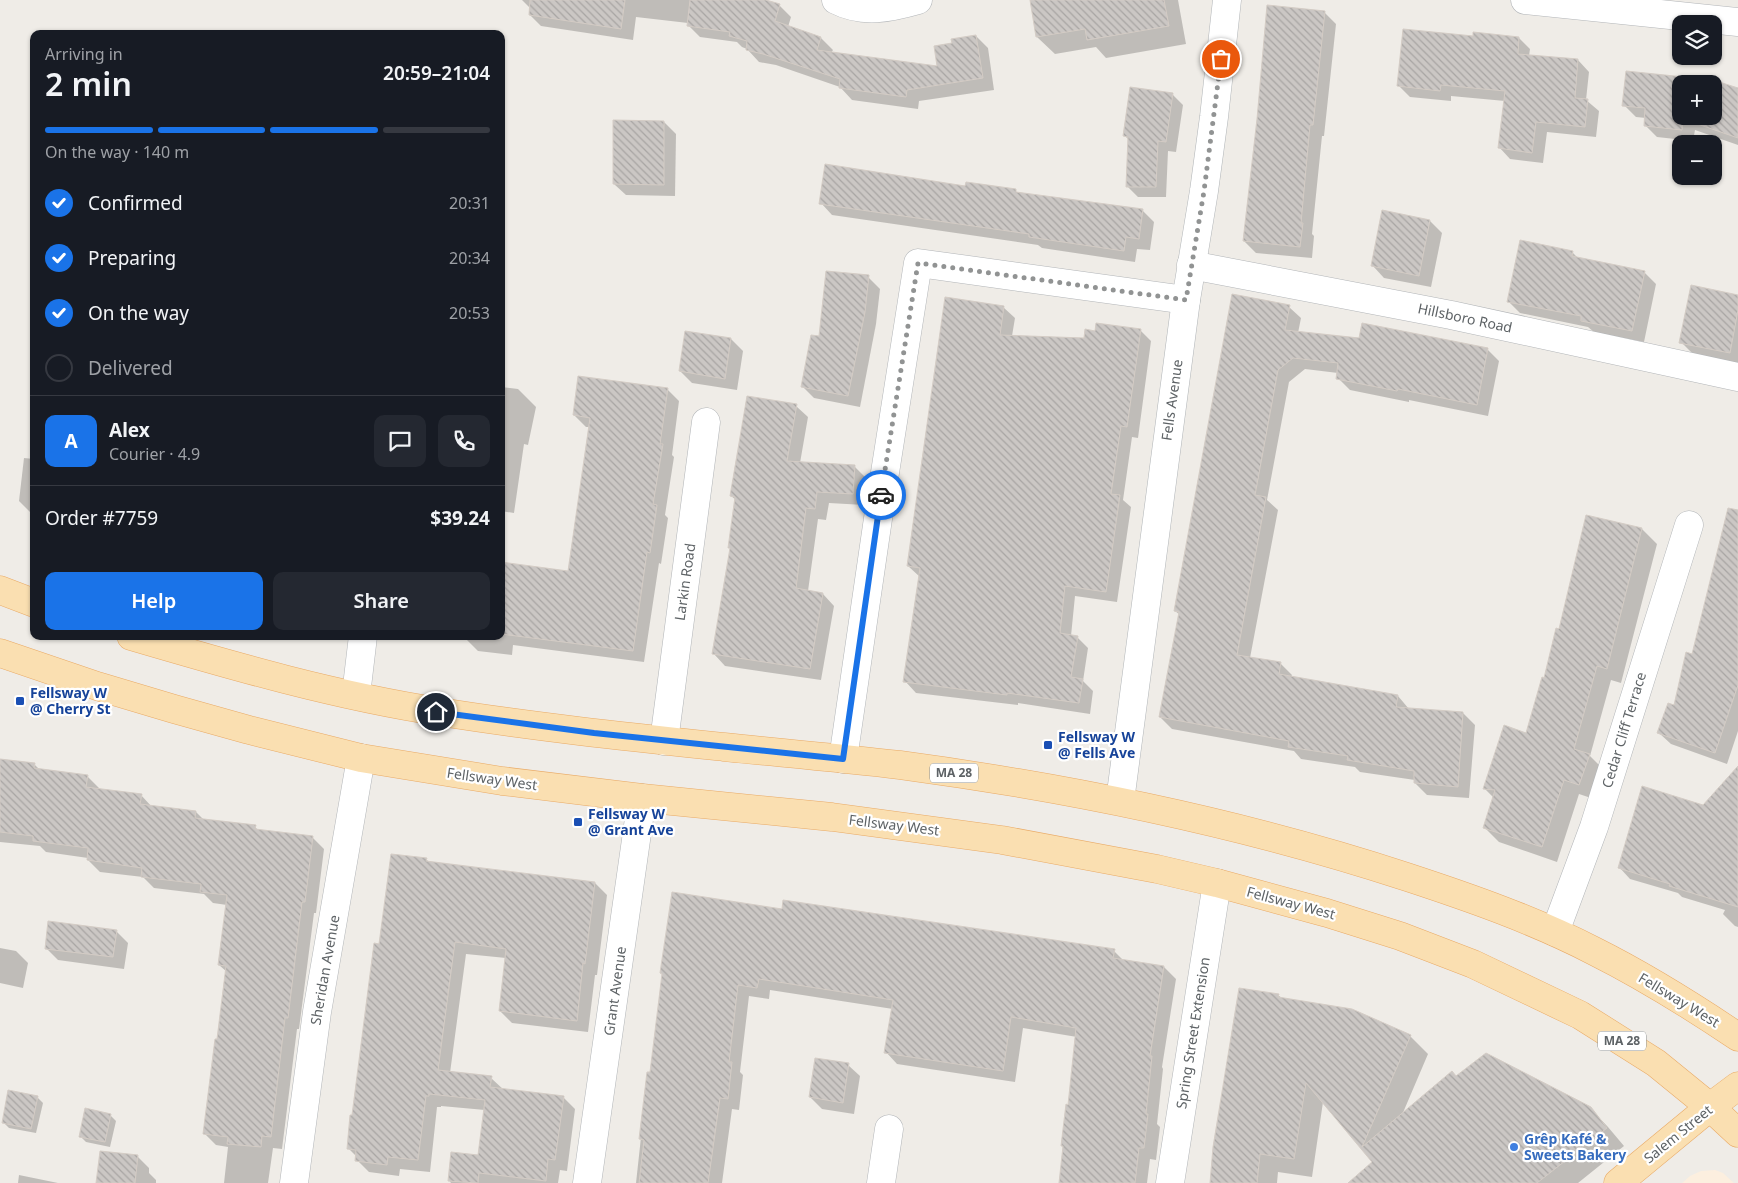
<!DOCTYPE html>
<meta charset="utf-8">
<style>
:root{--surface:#171b24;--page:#242831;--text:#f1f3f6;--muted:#9ea1a6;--line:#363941;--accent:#1a73e8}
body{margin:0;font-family:"Noto Sans",sans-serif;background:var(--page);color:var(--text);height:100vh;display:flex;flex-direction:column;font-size:19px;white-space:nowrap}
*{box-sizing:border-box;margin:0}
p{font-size:16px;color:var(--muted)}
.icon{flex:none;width:28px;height:28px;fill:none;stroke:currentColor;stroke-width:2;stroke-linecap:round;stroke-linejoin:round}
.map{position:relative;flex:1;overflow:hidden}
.details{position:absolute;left:30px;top:30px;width:475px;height:610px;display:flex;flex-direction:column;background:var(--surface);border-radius:10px;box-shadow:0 1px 4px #0004}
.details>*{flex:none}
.buttons{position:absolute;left:1672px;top:15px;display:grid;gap:10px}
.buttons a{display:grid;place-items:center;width:50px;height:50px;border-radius:10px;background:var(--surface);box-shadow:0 1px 4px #0004;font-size:25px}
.pin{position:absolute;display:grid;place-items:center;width:42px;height:42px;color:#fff;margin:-21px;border:2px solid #fff;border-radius:50%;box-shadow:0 1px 5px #0007}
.courier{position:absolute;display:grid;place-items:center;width:50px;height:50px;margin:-25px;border:4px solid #1a73e8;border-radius:50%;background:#fff;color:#222;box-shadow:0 1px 6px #0007}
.headline em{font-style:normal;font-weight:600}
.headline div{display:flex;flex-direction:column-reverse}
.headline{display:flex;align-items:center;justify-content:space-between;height:85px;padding:0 15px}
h1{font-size:32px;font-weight:600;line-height:38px}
.bar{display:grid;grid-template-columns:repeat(4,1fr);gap:8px 5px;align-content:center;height:60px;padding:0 15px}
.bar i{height:6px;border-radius:4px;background:var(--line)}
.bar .on{background:var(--accent)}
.bar p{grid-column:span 4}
.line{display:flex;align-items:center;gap:12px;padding:0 15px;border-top:1px solid var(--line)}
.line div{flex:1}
.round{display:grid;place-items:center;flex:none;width:52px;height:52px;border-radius:10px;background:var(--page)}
ol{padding:0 15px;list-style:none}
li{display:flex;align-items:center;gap:15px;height:55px}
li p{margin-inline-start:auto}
li .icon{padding:5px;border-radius:50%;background:var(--accent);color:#fff;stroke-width:4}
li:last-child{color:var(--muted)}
li i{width:28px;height:28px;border:2px solid var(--line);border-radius:50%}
.primary-button{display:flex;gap:10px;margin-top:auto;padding:10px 15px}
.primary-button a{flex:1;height:58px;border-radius:10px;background:var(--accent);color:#fff;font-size:20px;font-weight:600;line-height:58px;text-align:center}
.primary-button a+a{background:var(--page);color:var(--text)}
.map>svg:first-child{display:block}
.commercial{fill:#fcefdf}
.shadow{fill:#0003;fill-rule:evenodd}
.building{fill:url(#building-back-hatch);stroke:#d4ccc5;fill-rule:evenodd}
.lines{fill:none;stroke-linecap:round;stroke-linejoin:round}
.street-casing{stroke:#b2b5b8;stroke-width:29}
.secondary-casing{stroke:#b1b5b8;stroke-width:29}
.primary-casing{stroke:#e9aa66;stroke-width:29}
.street{stroke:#fff;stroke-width:28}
.secondary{stroke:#fff;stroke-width:28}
.primary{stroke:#fadfb1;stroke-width:28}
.done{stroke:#919393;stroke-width:5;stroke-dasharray:0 9}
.route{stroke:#1a73e8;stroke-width:6}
.transit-dot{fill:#1a4fb4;stroke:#fff;stroke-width:2}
.shop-dot{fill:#3f7fe0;stroke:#fff;stroke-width:2}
.labels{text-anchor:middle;stroke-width:4.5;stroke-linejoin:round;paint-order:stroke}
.shield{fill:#fff;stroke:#8e9294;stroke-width:1}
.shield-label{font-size:12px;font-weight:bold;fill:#5e6366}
.street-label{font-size:14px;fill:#5e6366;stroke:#fff}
.transit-label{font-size:14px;font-weight:bold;fill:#164399;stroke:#fff;text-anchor:start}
.shop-label{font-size:14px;font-weight:bold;fill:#366cbe;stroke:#fff;text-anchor:start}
</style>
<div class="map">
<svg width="1738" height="1183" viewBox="0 0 1738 1183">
<defs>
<pattern id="building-back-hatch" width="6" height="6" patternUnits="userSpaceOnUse" patternTransform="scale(1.25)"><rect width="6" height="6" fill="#cbc7c4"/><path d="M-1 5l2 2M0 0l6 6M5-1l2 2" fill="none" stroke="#a8a5a3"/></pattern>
</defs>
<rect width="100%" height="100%" fill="#efece7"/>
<path class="commercial" d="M 1715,1170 L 1723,1173 L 1734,1183 L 1682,1183 L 1690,1176 L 1701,1171 Z"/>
<g class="shadow">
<path d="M 522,0 L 761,0 L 779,5 L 791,17 L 788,27 L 821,38 L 833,50 L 831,53 L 938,67 L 953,44 L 976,36 L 988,48 L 994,90 L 919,101 L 918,109 L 852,100 L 840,87 L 776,65 L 759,62 L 747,49 L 742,47 L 737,42 L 700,37 L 688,25 L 688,23 L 636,17 L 633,40 L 541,26 L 529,14 L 530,8 Z"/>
<path d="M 1031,0 L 1178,0 L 1186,44 L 1106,58 L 1096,47 L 1055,54 L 1037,37 Z"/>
<path d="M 1324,12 L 1336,24 L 1324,136 L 1322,136 L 1312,234 L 1314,236 L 1312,258 L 1256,253 L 1244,241 Z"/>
<path d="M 1474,37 L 1519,38 L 1530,49 L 1529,56 L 1578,60 L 1589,72 L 1586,100 L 1599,111 L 1596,137 L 1547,132 L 1543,163 L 1510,159 L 1499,147 L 1505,101 L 1451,96 L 1451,101 L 1410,97 L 1399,86 Z"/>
<path d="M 1627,73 L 1713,81 L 1738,89 L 1738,145 L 1695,130 L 1693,141 L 1657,137 L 1645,125 L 1646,118 L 1636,117 L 1624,105 ZM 1681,84 L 1714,84 L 1714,116 L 1681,116 Z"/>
<path d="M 1131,89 L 1173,95 L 1183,105 L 1176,152 L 1168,151 L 1166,197 L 1138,197 L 1127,186 L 1129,140 L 1125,136 Z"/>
<path d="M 664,122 L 676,134 L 675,196 L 626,195 L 614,184 Z"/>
<path d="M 966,188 L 1015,191 L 1018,193 L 1142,210 L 1154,222 L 1150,250 L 1137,249 L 1135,262 L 1042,248 L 1038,245 L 832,215 L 821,203 Z"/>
<path d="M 1430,221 L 1442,233 L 1431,287 L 1384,278 L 1373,266 Z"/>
<path d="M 1572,252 L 1579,259 L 1644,272 L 1656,284 L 1644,342 L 1594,332 L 1588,327 L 1520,313 L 1508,301 Z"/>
<path d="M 868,277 L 880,289 L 876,324 L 860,407 L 814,398 L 802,386 L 820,338 Z"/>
<path d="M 1738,296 L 1738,363 L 1693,354 L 1681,342 Z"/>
<path d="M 1003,307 L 1015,318 L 1012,336 L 1085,339 L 1096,332 L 1140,330 L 1151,341 L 1138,438 L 1132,437 L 1123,500 L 1131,507 L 1117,602 L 1075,596 L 1071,636 L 1077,637 L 1088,648 L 1083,681 L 1093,691 L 1090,714 L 1018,703 L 1018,705 L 916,693 L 905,681 L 920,577 L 908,566 Z"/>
<path d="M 1289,307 L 1301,318 L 1298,333 L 1360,339 L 1487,349 L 1499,361 L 1488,416 L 1409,400 L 1409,402 L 1350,390 L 1338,378 L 1338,373 L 1305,369 L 1289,382 L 1267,500 L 1278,510 L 1250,658 L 1280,663 L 1292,675 L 1291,677 L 1398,696 L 1409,709 L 1463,713 L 1475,725 L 1469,798 L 1427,795 L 1415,783 L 1415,780 L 1360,772 L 1355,767 L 1301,759 L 1294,751 L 1172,729 L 1160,717 L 1180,615 L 1175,611 Z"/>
<path d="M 686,333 L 731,339 L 743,351 L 737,390 L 692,383 L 680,371 Z"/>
<path d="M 501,387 L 518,389 L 536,407 L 528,445 L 524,444 L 514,513 L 501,511 Z"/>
<path d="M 667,389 L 679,401 L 672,455 L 674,457 L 665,515 L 668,518 L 661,564 L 659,563 L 644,662 L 513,645 L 512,655 L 478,651 L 466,639 L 467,636 L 501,636 L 501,594 L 569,572 L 590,427 L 586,427 L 574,415 Z"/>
<path d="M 796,406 L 808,417 L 800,463 L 854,466 L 866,478 L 864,505 L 829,503 L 826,520 L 818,519 L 808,591 L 823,594 L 834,606 L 821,680 L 725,666 L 714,654 L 731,549 L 730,548 L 736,500 L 731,496 Z"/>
<path d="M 24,458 L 34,459 L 34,513 L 31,513 L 19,501 Z"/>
<path d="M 1587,517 L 1642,529 L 1657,544 L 1621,683 L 1611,680 L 1590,756 L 1604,770 L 1594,799 L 1579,794 L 1557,862 L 1499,842 L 1484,827 L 1494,798 L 1484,788 L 1527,734 L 1560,630 Z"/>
<path d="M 1738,550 L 1738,731 L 1727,764 L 1671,744 L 1659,733 L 1675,707 L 1693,655 Z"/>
<path d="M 0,760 L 34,764 L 40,770 L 87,776 L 99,788 L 99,790 L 141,795 L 152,807 L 196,812 L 204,820 L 255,827 L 259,831 L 312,837 L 324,849 L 316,913 L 314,913 L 299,1029 L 297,1029 L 282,1149 L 273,1148 L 268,1183 L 224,1183 L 228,1147 L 216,1145 L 204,1133 L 218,1040 L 227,972 L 219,965 L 227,905 L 213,903 L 204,894 L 154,888 L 143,877 L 100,872 L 88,860 L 88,858 L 46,852 L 40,846 L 0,842 Z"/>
<path d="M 1738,784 L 1738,927 L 1735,926 L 1723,914 L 1725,910 L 1682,897 L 1678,893 L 1630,879 L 1619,867 Z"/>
<path d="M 426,859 L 429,862 L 595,883 L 607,895 L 597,975 L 595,975 L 588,1032 L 512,1023 L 500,1011 L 506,958 L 466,954 L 450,1073 L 491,1078 L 504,1090 L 563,1097 L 575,1109 L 567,1171 L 560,1170 L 558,1183 L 451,1183 L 449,1180 L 479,1156 L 485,1110 L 441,1106 L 441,1107 L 437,1107 L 430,1172 L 400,1169 L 399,1176 L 369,1172 L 357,1160 L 357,1157 L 349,1149 L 380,945 Z"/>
<path d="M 783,910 L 1114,951 L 1124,961 L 1164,967 L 1176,979 L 1162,1067 L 1163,1069 L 1157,1124 L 1160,1127 L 1156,1160 L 1150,1159 L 1147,1183 L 1060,1183 L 1064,1148 L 1062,1146 L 1069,1106 L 1077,1037 L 1023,1028 L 1015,1082 L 897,1064 L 886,1052 L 893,1009 L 770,990 L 769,999 L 749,996 L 740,1072 L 743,1075 L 739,1110 L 732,1109 L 722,1183 L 636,1183 L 648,1073 L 651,1074 Z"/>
<path d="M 116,931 L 128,943 L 124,969 L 58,960 L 46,948 Z"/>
<path d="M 0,948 L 16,951 L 28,963 L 23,988 L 0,983 Z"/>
<path d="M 1278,995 L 1283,999 L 1410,1036 L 1428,1054 L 1402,1115 L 1457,1078 L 1590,1108 L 1608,1127 L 1624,1146 L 1578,1183 L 1349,1183 L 1374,1162 L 1323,1102 L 1312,1177 L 1278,1172 L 1277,1183 L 1211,1183 Z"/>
<path d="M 848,1065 L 860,1076 L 854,1114 L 822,1109 L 810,1097 Z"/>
<path d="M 37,1097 L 43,1103 L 36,1133 L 9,1128 L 3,1122 Z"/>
<path d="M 110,1115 L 116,1121 L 110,1147 L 86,1142 L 80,1136 Z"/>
<path d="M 137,1156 L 149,1168 L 149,1173 L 156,1180 L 156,1183 L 97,1183 Z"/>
<path d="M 19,1175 L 58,1183 L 18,1183 Z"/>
</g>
<g class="building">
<path d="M 530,0 L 625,0 L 621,29 L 529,15 Z"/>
<path d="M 690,0 L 766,0 L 780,4 L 775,21 L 821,37 L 817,50 L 937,66 L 934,46 L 952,43 L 951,39 L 976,35 L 983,78 L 907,90 L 906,97 L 839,88 L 840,79 L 763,54 L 746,50 L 747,41 L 729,36 L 730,32 L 687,26 Z"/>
<path d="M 1030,0 L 1164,0 L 1169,26 L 1087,40 L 1085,29 L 1036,37 Z"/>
<path d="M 1267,5 L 1325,11 L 1313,125 L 1310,125 L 1301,223 L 1303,223 L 1300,247 L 1243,241 L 1257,119 Z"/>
<path d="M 1403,29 L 1473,36 L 1473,32 L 1519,37 L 1518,54 L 1578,59 L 1575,98 L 1588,99 L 1585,127 L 1536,122 L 1532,153 L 1498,148 L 1505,91 L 1441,85 L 1440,91 L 1397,86 Z"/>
<path d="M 1626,71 L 1713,80 L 1738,88 L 1738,138 L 1683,119 L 1682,130 L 1644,126 L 1645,108 L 1622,106 ZM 1681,84 L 1714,84 L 1714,116 L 1681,116 Z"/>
<path d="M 1130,87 L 1173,93 L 1166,142 L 1158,141 L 1156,187 L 1126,187 L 1128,137 L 1123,136 Z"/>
<path d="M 613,120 L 664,121 L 664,185 L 613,184 Z"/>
<path d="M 825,164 L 965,186 L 966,182 L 1016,189 L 1016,192 L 1143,209 L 1139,239 L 1126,237 L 1124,251 L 1029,237 L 1029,234 L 819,204 Z"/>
<path d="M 1382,210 L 1430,220 L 1419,276 L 1371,266 Z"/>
<path d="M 1520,240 L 1573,251 L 1572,256 L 1645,271 L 1632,331 L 1581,321 L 1581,316 L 1507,302 Z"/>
<path d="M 826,271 L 869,275 L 865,312 L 848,396 L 801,387 L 811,335 L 819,336 Z"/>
<path d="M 1691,285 L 1738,295 L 1738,310 L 1730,353 L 1679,343 Z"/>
<path d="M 1232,294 L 1290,305 L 1285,330 L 1359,338 L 1362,323 L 1488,348 L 1477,405 L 1398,389 L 1397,391 L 1336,379 L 1338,363 L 1293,358 L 1278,370 L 1255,495 L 1266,497 L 1237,655 L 1281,662 L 1279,674 L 1398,695 L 1396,707 L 1463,712 L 1458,787 L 1414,783 L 1414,771 L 1347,760 L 1348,756 L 1288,747 L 1289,741 L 1159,717 L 1179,612 L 1174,611 Z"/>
<path d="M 945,297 L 1004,306 L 1000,335 L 1084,338 L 1085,329 L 1095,331 L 1096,323 L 1141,329 L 1127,427 L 1121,426 L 1111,494 L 1120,495 L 1106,592 L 1065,586 L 1060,633 L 1078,636 L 1071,677 L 1083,679 L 1079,703 L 1007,693 L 1007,695 L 903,682 L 920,568 L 907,566 Z"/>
<path d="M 685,331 L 731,338 L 725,379 L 679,371 Z"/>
<path d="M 578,376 L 668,388 L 660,444 L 663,444 L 653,504 L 657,505 L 650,553 L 647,552 L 633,651 L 501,634 L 501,562 L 568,571 L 590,418 L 573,415 Z"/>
<path d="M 747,396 L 797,404 L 787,461 L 855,465 L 853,494 L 817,492 L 815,509 L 806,508 L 796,588 L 823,593 L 810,669 L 712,654 L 730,548 L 728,548 L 735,497 L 730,496 Z"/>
<path d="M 1728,508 L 1738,510 L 1738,685 L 1715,753 L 1657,733 L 1668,703 L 1674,705 L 1686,652 L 1692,654 Z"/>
<path d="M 1586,515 L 1642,528 L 1607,669 L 1597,666 L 1574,749 L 1590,754 L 1579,785 L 1564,780 L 1542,847 L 1483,828 L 1495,790 L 1483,789 L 1504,725 L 1526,733 L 1542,677 L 1544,678 L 1556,628 L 1559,629 Z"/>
<path d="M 0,759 L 35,763 L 34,768 L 88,775 L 86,787 L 142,794 L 140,804 L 196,811 L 195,818 L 256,825 L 255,829 L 313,836 L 305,902 L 302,902 L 288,1018 L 285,1018 L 271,1137 L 262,1136 L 261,1147 L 227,1144 L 228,1137 L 203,1134 L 215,1039 L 217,1039 L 226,966 L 218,965 L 227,895 L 200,892 L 201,884 L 141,877 L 142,868 L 87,860 L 88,848 L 33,841 L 33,836 L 0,832 Z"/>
<path d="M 1738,766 L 1738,907 L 1669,886 L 1670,884 L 1618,868 L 1642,786 L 1703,805 Z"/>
<path d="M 391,854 L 427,858 L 426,861 L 595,882 L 585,964 L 583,963 L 577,1021 L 499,1011 L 506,949 L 455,942 L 438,1070 L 492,1076 L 490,1087 L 564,1096 L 555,1160 L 548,1159 L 546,1181 L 479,1173 L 478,1183 L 448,1181 L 451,1152 L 478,1155 L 485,1100 L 429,1094 L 429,1096 L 426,1096 L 418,1160 L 388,1157 L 387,1165 L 355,1161 L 356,1150 L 347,1149 L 350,1115 L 352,1115 L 374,943 L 379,944 Z"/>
<path d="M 672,892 L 782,909 L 783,900 L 1115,949 L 1113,958 L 1164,966 L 1150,1056 L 1152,1056 L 1146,1114 L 1148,1114 L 1144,1148 L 1139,1148 L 1135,1183 L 1059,1183 L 1063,1146 L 1061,1146 L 1066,1104 L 1068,1105 L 1076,1028 L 1011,1017 L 1003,1071 L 884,1053 L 893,1000 L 759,979 L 757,988 L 738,985 L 729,1062 L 732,1062 L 728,1099 L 720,1098 L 708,1183 L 639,1183 L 644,1140 L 639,1139 L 647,1072 L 650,1072 L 662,974 L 660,973 Z"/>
<path d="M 48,921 L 117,930 L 113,957 L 45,949 Z"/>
<path d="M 1239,988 L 1279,994 L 1278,997 L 1352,1009 L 1411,1035 L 1362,1147 L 1452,1071 L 1456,1076 L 1486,1053 L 1591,1107 L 1607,1128 L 1537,1183 L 1348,1183 L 1372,1162 L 1306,1083 L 1294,1159 L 1260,1154 L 1257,1183 L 1210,1183 L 1213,1147 Z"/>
<path d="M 815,1058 L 849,1063 L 843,1103 L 809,1097 Z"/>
<path d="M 8,1090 L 38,1096 L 31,1129 L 2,1123 Z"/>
<path d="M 85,1108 L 111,1114 L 105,1142 L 79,1137 Z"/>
<path d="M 100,1151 L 138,1155 L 135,1183 L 96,1183 Z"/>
</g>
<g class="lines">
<defs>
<g id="street">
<path d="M 836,0 C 863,14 890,8 918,0"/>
<path d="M 1525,0 L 1738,22"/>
<path d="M 1191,265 L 1451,315 L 1738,377"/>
<path d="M 356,695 L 363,636"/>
<path d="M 664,741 L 706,422"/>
<path d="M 843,759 L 881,498 L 918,263 L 1186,300"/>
<path d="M 1555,932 L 1594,827 L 1689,525"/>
<path d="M 294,1183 L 317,1012 L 361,758"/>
<path d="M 587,1183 L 642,798"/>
<path d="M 881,1183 L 889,1129"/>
<path d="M 1170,1183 L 1217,883"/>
</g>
<path id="secondary" d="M 1120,801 L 1186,300 L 1204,191 L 1214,117 L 1227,0"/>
<g id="primary">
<path d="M 0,590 L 34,603"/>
<path d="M 131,636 C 233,666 336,696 441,712 C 535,727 630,737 724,747 C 783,753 841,758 900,765 C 1071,788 1242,823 1407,877 C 1471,898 1534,920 1594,951 C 1644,976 1692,1006 1738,1037"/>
<path d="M 0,653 L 97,686 L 174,709 L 249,730 L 361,758 L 502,781 L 642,798 L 832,817 L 1002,840 L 1157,869 L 1217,883 L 1327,913 L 1400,936 L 1473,964 L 1580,1015 L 1656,1063 L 1710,1107 L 1738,1133"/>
<path d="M 1618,1183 L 1710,1107 L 1738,1086"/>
</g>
</defs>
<use href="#street" class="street-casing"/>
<use href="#secondary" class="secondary-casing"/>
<use href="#primary" class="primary-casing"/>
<use href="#street" class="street"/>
<use href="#secondary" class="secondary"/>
<use href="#primary" class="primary"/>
</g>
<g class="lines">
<path class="done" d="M 881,495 L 918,263 L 1186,300 L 1204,191 L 1221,59"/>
<path class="route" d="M 436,712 L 594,733 L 843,759 L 881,495"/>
</g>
<g class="transit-dot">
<rect x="15" y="696" width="10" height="10" rx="2.5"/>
<rect x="1043" y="740" width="10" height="10" rx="2.5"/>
<rect x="573" y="817" width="10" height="10" rx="2.5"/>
</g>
<circle class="shop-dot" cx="1514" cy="1147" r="5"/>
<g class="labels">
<g class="shield">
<rect x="930" y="763.5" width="48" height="19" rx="4"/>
<rect x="1598" y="1031.5" width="48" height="19" rx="4"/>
</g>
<g class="shield-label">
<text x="954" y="777">MA 28</text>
<text x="1622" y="1045">MA 28</text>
</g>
<g class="street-label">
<text transform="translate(1465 318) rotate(12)" y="5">Hillsboro Road</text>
<text transform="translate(1172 400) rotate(-82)" y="5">Fells Avenue</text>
<text transform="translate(685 582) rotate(-82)" y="5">Larkin Road</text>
<text transform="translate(1624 730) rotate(-73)" y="5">Cedar Cliff Terrace</text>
<text transform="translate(492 779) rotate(8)" y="5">Fellsway West</text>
<text transform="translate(894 825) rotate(7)" y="5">Fellsway West</text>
<text transform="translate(1291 903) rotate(15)" y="5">Fellsway West</text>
<text transform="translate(325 970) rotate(-80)" y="5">Sheridan Avenue</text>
<text transform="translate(615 991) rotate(-82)" y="5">Grant Avenue</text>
<text transform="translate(1679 1000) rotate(31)" y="5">Fellsway West</text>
<text transform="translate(1193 1033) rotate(-81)" y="5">Spring Street Extension</text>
<text transform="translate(1678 1134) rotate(-39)" y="5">Salem Street</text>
</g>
<g class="transit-label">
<text x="30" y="698">Fellsway W<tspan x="30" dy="16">@ Cherry St</tspan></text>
<text x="1058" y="742">Fellsway W<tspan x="1058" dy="16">@ Fells Ave</tspan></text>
<text x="588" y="819">Fellsway W<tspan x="588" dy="16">@ Grant Ave</tspan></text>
</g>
<g class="shop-label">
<text x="1524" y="1144">Grêp Kafé &amp;<tspan x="1524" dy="16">Sweets Bakery</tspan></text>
</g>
</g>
</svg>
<div class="buttons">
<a><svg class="icon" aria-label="layers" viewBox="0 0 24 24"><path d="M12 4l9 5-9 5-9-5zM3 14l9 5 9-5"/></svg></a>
<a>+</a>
<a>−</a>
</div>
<div class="pin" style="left:1221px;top:59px;background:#ea580c"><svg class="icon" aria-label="bag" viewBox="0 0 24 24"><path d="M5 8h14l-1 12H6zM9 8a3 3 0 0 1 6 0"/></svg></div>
<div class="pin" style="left:436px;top:712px;background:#1f2937"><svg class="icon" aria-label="home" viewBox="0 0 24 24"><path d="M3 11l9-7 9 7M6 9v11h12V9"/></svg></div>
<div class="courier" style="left:881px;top:495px"><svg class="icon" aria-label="car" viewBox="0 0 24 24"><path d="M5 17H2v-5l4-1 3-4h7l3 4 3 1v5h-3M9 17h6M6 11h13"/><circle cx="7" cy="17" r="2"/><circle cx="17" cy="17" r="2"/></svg></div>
<section class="details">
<div class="headline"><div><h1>2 min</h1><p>Arriving in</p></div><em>20:59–21:04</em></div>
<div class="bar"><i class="on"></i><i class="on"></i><i class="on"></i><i></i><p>On the way · 140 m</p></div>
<ol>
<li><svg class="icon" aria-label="check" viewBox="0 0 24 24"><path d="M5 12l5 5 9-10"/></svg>Confirmed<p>20:31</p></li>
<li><svg class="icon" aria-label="check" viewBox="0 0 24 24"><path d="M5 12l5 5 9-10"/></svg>Preparing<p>20:34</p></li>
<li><svg class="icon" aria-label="check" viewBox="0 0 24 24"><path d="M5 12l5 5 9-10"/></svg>On the way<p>20:53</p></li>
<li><i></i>Delivered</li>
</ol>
<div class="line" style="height:90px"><b class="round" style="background:var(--accent);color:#fff">A</b><div><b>Alex</b><p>Courier · 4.9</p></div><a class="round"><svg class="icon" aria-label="chat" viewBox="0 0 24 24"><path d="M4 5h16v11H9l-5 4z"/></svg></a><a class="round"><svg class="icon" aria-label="phone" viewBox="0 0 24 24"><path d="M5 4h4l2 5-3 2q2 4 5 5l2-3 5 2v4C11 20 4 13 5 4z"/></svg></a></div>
<div class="line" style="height:65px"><div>Order #7759</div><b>$39.24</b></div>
<div class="primary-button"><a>Help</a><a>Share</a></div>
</section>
</div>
